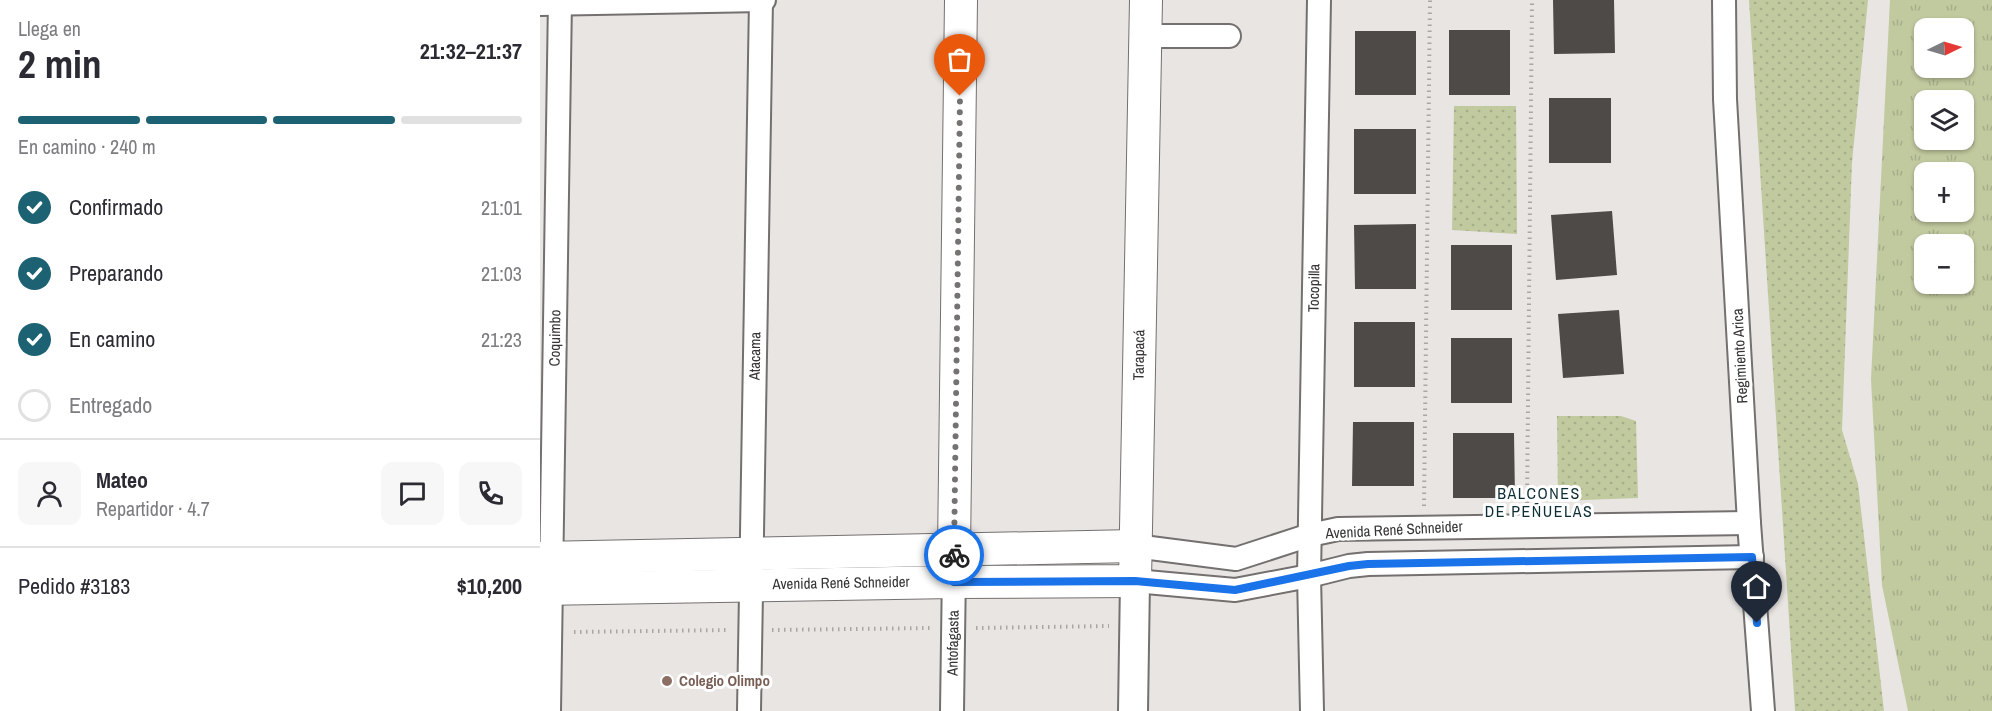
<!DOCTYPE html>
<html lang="es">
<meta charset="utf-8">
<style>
:root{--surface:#fff;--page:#f7f7f7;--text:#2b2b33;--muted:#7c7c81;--line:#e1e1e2;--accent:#1d6273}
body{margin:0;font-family:"Archivo Narrow",sans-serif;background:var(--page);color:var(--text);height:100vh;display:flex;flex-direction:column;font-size:22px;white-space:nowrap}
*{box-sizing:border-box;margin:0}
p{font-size:20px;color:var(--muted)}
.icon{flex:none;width:33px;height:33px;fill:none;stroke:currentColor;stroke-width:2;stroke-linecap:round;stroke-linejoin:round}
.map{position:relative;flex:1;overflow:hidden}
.sheet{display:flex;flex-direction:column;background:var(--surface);width:540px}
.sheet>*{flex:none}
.needle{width:39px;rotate:85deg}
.controls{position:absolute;left:1374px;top:18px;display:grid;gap:12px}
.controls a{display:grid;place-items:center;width:60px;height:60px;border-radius:12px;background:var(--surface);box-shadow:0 2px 4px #0004;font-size:30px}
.pin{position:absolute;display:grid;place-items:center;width:51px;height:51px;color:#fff;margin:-62px -26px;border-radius:50% 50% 50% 0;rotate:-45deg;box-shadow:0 0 6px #0007}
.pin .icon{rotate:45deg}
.courier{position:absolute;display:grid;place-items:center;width:60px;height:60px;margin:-30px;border:4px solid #1a73e8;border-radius:50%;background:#fff;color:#222;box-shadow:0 2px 8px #0007}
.headline em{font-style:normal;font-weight:700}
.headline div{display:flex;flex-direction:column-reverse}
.headline{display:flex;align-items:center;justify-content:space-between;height:102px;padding:0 18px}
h1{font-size:39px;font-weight:700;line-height:45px}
.bar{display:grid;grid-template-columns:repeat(4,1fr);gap:9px 6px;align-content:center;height:72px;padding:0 18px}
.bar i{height:8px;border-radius:4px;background:var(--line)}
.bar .selected{background:var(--accent)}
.bar p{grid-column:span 4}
.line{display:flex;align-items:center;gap:15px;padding:0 18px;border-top:2px solid var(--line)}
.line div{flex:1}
.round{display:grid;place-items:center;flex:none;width:63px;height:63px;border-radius:12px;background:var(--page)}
ol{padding:0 18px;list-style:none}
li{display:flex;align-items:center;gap:18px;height:66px}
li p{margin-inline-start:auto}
li .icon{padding:6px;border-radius:50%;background:var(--accent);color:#fff;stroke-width:4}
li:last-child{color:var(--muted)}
li i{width:33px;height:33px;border:3px solid var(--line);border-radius:50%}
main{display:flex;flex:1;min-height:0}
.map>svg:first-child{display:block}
.grass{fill:url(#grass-tufts);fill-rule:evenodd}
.park{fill:url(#park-dots)}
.building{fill:#4d4a48}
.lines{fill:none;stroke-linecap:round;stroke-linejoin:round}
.minor-casing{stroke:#73706f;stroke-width:26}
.tertiary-casing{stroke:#73706f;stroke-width:32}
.secondary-casing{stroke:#73706f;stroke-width:34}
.path{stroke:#a9a6a4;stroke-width:4;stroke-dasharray:1.5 4.5;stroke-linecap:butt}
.minor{stroke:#fff;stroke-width:22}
.tertiary{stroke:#fff;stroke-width:28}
.secondary{stroke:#fff;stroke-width:32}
.done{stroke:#757371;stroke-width:6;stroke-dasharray:0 10.8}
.route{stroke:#1a73e8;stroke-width:8}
.education-dot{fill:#8d6e63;stroke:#fff;stroke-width:2}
.labels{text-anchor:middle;stroke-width:6;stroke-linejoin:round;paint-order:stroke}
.street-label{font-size:15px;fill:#363534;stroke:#fff}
.education-label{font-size:15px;font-weight:bold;fill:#785e54;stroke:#fff;text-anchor:start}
.neighbourhood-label{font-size:16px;letter-spacing:1.5px;fill:#0e2e36;stroke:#fff}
</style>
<main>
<section class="sheet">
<div class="headline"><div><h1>2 min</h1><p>Llega en</p></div><em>21:32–21:37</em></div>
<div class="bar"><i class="selected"></i><i class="selected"></i><i class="selected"></i><i></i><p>En camino · 240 m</p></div>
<ol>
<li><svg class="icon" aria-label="check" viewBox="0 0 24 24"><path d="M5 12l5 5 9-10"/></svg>Confirmado<p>21:01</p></li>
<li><svg class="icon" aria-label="check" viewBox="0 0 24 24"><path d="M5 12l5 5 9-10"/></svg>Preparando<p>21:03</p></li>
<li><svg class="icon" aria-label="check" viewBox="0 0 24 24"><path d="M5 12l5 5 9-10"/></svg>En camino<p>21:23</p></li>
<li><i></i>Entregado</li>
</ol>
<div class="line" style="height:108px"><a class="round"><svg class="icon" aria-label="person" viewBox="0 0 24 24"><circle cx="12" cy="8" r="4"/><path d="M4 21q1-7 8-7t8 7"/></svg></a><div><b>Mateo</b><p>Repartidor · 4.7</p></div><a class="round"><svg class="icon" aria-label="chat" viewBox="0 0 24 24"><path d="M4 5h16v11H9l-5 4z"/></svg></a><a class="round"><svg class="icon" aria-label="phone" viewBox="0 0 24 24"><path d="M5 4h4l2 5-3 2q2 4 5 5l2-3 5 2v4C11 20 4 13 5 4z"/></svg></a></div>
<div class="line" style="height:78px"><div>Pedido #3183</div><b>$10,200</b></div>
</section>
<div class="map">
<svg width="1452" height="711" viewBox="0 0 1452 711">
<defs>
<pattern id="grass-tufts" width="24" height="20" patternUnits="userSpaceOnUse" patternTransform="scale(1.5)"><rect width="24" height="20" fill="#c1c99f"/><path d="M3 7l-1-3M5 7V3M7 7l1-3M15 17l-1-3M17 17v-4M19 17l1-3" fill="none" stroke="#a6ad8a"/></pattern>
<pattern id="park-dots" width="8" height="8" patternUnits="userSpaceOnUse" patternTransform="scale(1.5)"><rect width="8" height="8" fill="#c1c99f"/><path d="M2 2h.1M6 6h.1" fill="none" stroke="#a6ad8a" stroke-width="1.8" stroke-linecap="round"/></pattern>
</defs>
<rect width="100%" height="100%" fill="#e9e5e3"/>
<path class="grass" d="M 1350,0 L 1452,0 L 1452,711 L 1368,711 L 1342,585 L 1331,379 ZM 1384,28 L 1424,28 L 1424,68 L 1384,68 ZM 1384,100 L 1424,100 L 1424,140 L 1384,140 ZM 1384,172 L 1424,172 L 1424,212 L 1384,212 ZM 1384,244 L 1424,244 L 1424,284 L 1384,284 Z"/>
<g class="park">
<path d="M 1209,0 L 1328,0 L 1312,162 L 1302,430 L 1318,484 L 1344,711 L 1255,711 Z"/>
<path d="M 914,106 L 976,106 L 977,234 L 912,230 Z"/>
<path d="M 1017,416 L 1081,416 L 1096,421 L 1098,498 L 1018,501 Z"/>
</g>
<g class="building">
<path d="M 1013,0 L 1074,0 L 1075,53 L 1014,54 Z"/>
<rect x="909" y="30" width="61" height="65"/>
<rect x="815" y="31" width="61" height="64"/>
<rect x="1009" y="98" width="62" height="65"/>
<rect x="814" y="129" width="62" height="65"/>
<path d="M 1072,211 L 1077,275 L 1016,280 L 1011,215 Z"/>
<path d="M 876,224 L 876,289 L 815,289 L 814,225 Z"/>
<rect x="911" y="245" width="61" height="65"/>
<path d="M 1079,310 L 1084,374 L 1023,378 L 1018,314 Z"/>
<rect x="814" y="322" width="61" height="65"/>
<rect x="911" y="338" width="61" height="65"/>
<path d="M 813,422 L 874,422 L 874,486 L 812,486 Z"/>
<path d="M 913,433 L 974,433 L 975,498 L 913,498 Z"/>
</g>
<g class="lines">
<defs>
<g id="minor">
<path d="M 1184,0 L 1185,99 L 1209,523 L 1223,711"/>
<path d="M 0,4 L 224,0"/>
<path d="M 605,36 L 689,36"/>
<path d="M 595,546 L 696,559 L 770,535 L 798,529 L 1209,523"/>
<path d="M 595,581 L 695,590 L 769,576 L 809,566 L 828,564 L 1212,557"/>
<path d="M 9,711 L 20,0"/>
<path d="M 209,711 L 221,0"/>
<path d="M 412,711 L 414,569"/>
<path d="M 772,711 L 769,576 L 779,0"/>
</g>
<path id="tertiary" d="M 593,711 L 595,581"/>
<g id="secondary">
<path d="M 414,550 L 421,0"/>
<path d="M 0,558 L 595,546"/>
<path d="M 0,589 L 414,582 L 595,581 L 606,0"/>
</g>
</defs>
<use href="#minor" class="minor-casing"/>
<use href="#tertiary" class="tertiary-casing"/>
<use href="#secondary" class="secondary-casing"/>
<g class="path">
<path d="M 987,503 L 992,0"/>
<path d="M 884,506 L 890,0"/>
<path d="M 436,628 L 569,626"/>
<path d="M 232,630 L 392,628"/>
<path d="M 34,632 L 188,630"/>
</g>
<use href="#minor" class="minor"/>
<use href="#tertiary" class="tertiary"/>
<use href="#secondary" class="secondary"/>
</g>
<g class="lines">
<path class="done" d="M 414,555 L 420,96"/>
<path class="route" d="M 414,555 L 414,582 L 595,581 L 695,590 L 809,566 L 828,564 L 1212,557 L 1217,623"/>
</g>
<circle class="education-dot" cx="127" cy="681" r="6"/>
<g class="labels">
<g class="street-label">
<text transform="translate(774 288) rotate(-89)" y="5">Tocopilla</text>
<text transform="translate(15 338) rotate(-89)" y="5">Coquimbo</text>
<text transform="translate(599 355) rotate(-89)" y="5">Tarapacá</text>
<text transform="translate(215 356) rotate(-89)" y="5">Atacama</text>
<text transform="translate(1200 356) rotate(-93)" y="5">Regimiento Arica</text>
<text transform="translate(854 530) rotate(-3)" y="5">Avenida René Schneider</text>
<text transform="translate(301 583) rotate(-1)" y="5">Avenida René Schneider</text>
<text transform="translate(413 643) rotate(-89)" y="5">Antofagasta</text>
</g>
<g class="education-label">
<text x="139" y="686">Colegio Olimpo</text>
</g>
<g class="neighbourhood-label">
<text x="999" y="499">BALCONES<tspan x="999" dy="18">DE PEÑUELAS</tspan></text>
</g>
</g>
</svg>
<div class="controls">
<a><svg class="needle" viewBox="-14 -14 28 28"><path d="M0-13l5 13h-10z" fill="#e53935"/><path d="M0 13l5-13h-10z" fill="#7c7c81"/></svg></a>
<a><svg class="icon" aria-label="layers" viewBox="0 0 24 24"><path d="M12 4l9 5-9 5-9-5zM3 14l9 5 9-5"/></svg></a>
<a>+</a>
<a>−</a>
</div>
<div class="pin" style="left:420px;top:96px;background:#ea580c"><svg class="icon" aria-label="bag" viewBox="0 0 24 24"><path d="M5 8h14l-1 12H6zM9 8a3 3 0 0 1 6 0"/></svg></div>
<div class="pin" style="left:1217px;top:623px;background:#1f2937"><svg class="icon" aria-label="home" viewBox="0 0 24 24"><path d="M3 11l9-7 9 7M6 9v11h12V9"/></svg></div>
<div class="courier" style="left:414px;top:555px"><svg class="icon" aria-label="bike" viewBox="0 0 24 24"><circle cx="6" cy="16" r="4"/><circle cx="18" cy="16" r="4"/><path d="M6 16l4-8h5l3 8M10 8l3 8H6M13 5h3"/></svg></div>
</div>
</main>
